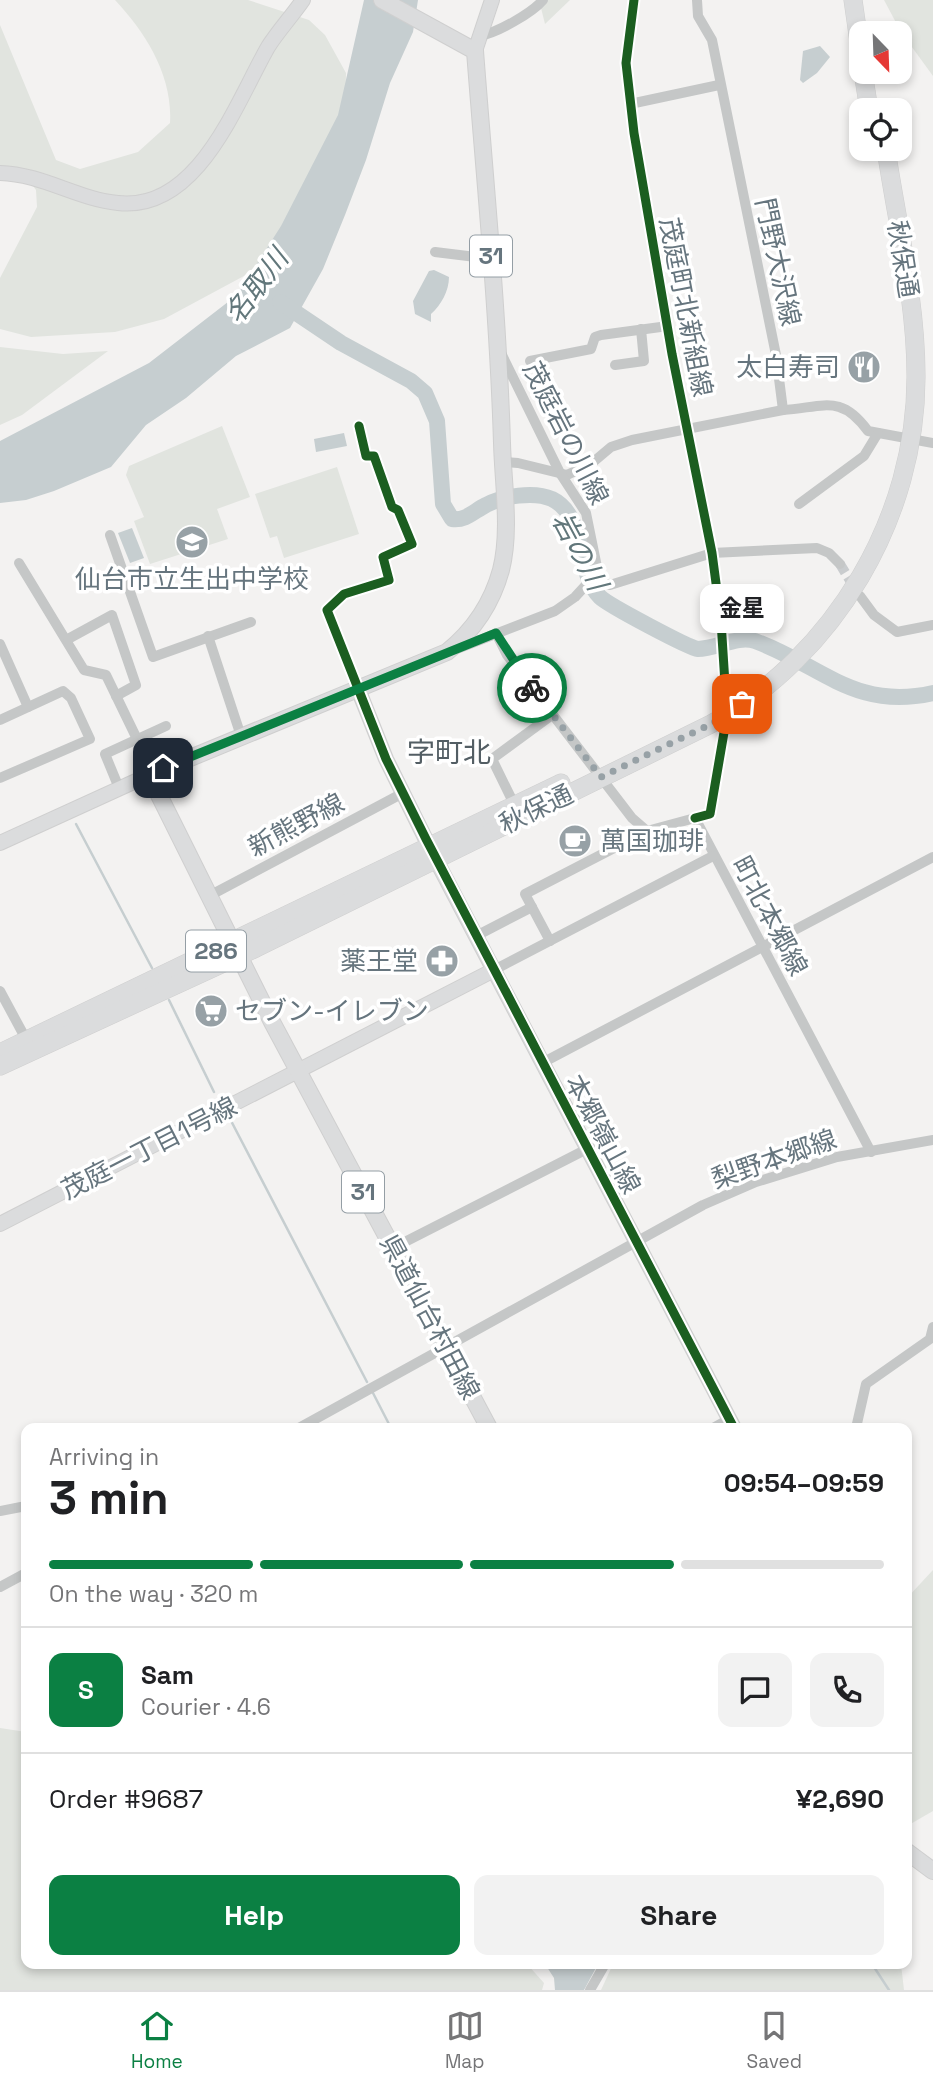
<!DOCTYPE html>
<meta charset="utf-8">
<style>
:root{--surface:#fff;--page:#f2f2f2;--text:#202124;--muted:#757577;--line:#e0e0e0;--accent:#0b8043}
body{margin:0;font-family:"Space Grotesk","Noto Sans JP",sans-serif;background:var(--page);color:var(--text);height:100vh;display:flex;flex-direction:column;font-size:26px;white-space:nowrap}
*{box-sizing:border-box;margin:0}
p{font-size:23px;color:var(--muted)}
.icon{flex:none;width:38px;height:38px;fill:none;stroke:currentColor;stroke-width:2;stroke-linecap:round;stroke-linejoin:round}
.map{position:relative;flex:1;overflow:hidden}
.details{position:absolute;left:21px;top:1423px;width:891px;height:546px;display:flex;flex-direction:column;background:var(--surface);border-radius:14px;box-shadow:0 4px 10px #0003}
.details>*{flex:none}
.needle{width:46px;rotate:157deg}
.tools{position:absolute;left:849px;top:21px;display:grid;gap:14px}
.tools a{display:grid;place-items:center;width:63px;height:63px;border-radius:14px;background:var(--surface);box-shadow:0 4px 10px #0003;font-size:35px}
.pin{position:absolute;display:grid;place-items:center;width:60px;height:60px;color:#fff;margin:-30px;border-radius:14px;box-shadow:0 4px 10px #0006}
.courier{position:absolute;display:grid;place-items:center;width:70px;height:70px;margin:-35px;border:5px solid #0b8043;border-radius:50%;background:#fff;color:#222;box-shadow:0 2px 9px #0007}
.bubble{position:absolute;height:49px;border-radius:14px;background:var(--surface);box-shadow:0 4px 10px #0003;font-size:23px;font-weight:700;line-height:49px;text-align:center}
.summary em{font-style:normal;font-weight:700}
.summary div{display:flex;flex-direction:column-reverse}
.summary{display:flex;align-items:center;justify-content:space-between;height:119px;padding:0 28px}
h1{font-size:46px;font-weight:700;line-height:52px}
.bar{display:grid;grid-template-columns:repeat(4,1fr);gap:10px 7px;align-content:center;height:84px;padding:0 28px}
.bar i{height:9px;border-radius:5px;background:var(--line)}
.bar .current{background:var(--accent)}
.bar p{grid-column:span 4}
.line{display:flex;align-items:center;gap:18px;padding:0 28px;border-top:2px solid var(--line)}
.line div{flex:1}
.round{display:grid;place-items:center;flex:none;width:74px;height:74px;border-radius:14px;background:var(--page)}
.button{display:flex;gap:14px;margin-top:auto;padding:14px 28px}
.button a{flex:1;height:80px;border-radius:14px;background:var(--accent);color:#fff;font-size:28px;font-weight:700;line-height:80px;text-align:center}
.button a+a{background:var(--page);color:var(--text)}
.tabs{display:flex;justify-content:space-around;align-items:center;height:98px;border-top:2px solid var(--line);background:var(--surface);font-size:19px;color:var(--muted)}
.tabs a{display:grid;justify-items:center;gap:4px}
.tabs .current{color:var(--accent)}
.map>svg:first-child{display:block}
.green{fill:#e1e4df}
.water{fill:#c6ced0}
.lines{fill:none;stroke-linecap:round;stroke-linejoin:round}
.stream{stroke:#c6ced0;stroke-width:2.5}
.river{stroke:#c6ced0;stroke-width:16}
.street-tunnel{stroke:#c9ccce;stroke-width:10;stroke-dasharray:10 5;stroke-linecap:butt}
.secondary-casing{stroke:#cfcfcf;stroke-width:16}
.primary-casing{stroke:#cfcfcf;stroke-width:18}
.highway-casing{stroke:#cfcfcf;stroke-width:19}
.street{stroke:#c5c7c7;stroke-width:10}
.secondary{stroke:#dbdcdd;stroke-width:14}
.primary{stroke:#dbdcdd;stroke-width:16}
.highway{stroke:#dbdcdd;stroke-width:18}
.cycleway-casing{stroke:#fff;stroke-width:13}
.cycleway{stroke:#1b5e20;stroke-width:9}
.done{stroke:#97a1a6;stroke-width:7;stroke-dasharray:0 12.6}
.route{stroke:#0b8043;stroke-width:9}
.labels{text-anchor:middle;stroke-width:7;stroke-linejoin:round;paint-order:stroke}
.shield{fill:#fff;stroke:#949ea5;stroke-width:2}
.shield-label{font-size:24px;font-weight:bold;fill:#66757e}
.street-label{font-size:26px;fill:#66757e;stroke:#fff}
.poi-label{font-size:26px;fill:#66757e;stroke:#fff;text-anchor:end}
.water-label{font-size:28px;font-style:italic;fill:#62777b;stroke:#fff}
.neighbourhood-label{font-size:28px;fill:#535e64;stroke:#fff}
</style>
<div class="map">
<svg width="933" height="1990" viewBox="0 0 933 1990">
<rect width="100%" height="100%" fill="#f3f2f1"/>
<g class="green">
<path d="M 115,0 L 248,0 L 309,20 L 325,35 L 346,73 L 345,117 L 292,250 L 164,319 L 115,332 L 31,337 L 0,329 L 0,278 L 37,207 L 36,190 L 22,171 L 0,170 L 0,25 L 56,160 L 80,169 L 138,152 L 170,123 C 173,76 146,33 115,0 Z"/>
<path d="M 539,0 L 570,0 L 545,24 Z"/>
<path d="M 884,0 L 933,0 L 933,76 L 901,32 Z"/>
<path d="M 0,347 L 63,354 L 108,351 L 22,415 L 0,425 Z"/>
<path d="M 222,426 L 250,497 L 217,509 L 228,539 L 150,564 L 134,521 L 144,517 L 126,475 L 129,466 Z"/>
<path d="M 337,467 L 359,534 L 284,558 L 277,536 L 270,538 L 255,494 Z"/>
<path d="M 933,1570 L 933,1811 L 907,1826 L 907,1598 Z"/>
<path d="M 0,1728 L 26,1732 L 26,1964 L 527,1964 L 544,1983 L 542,1990 L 0,1990 Z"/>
<path d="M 613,1964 L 901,1964 L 904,1990 L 601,1990 Z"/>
</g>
<g class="water">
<path d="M 364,0 L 418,0 L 413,32 L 390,83 L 366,160 L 345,215 L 323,269 L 290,328 L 236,356 L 186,398 L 146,425 L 111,467 L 54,491 L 26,500 L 0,503 L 0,441 L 149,363 L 237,295 L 281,226 L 338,115 Z"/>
<path d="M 820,46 L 830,57 L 817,73 L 803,83 L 800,80 L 803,51 Z"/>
<path d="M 434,270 L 449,277 C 449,291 441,305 431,314 L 431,322 L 415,314 L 413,301 L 429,271 Z"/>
<path d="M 344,433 L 347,446 L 316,452 L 314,439 Z"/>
<path d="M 132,528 L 144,558 L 130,563 L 118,533 Z"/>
<path d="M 545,1964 L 598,1964 L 584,1990 L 555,1990 L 554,1978 Z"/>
</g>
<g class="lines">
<g class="stream">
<path d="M 76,824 L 152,968"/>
<path d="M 169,1000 L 214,1092"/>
<path d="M 228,1115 L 367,1382"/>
<path d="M 373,1393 L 391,1428"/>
<path d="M 872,1964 L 889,1990"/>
</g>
<path class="river" d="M 280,302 L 341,343 L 411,381 L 425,393 L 437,421 L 443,504 L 452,519 C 466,521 474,511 486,505 C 503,496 534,491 552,499 C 587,516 575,572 600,597 C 608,605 689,648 698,649 C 716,649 738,635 755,641 C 821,665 855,711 933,693"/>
<path class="street-tunnel" d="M 840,564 L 854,587"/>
<defs>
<g id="secondary">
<path d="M 475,51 L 492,0"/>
<path d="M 0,173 C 42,174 77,199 118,203 C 198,212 236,103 268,47 C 278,31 292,16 303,0"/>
<path d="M 358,689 L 386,759 L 435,858 L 734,1428"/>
<path d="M 0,843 L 149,775"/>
<path d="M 0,1224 L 494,970"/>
</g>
<g id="primary">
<path d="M 382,0 L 475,51 C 485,182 498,312 502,443 C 503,483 511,531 501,570 C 492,603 473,631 447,652 L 149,775 L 272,1022 L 489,1428"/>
<path d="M 906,1851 L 933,1871"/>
</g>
<g id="highway">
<path d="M 853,0 L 861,56"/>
<path d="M 863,72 L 869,110"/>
<path d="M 0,1053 L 561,783"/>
<path d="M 0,1066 L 256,948 L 711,724 C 835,655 917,517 916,375 C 916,300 897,223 886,149"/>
</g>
</defs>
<use href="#secondary" class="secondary-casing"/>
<use href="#primary" class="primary-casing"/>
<use href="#highway" class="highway-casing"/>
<g class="street">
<path d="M 634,0 L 626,63 L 634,133 L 672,354 L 712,553 L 721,621 L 727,715 L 710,814 L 695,818"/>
<path d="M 697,0 L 698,16 L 712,40 L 776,355 L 783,410 C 825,407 841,394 868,431 L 933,443"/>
<path d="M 479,36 C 497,33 532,13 543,0"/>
<path d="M 630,104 L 719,85"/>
<path d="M 435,252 L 492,259"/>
<path d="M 530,361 L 591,349 L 595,337 L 601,335 L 668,326"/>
<path d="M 615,365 L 644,361 L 641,329"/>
<path d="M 503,462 L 518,463 L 567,475 L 592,463 L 611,447 L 632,440 L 783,410"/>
<path d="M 799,504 L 864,456 L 878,433"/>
<path d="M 110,535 L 153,657 L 251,622"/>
<path d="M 19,563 L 84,670 L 106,675 L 137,739"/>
<path d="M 598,572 L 601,582 L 610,585 L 712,553 L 817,548 L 829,553 L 840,564"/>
<path d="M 860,596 L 874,615 L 897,632 L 933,625"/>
<path d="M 496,633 L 507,655 L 632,818 L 647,831 L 695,818 L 871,1152"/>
<path d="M 208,636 L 241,736"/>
<path d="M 68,639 L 112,615 L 136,685 L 116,696"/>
<path d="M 0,644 L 28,707"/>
<path d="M 454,650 L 555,611 L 575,597 L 598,572 L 586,513 L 560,473 L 501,353"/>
<path d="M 358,689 L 327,610 L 344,594 L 389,580 L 383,557 L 412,544 L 398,510 L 392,507 L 374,456 L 366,456 L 359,426"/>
<path d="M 0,720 L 63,691 L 71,698 L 90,739 L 0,778"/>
<path d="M 119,788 L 105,754 L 166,726"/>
<path d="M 515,806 L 492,759 L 552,715"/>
<path d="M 209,896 L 403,793"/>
<path d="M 476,936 L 532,907"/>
<path d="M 550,941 L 525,894 L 647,831"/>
<path d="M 494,970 L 713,856"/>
<path d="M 0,991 L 27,1041"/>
<path d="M 542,1063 L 933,857"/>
<path d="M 393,1248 L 587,1149"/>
<path d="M 299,1428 L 703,1205 L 756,1182 L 837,1157 L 933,1140"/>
<path d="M 713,1428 L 729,1419"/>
<path d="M 856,1428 L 866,1384 L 930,1339 L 933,1327"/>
<path d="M 0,1511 L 26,1506"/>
<path d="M 0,1587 L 26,1573"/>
<path d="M 590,1990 L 605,1964"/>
</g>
<use href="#secondary" class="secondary"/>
<use href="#primary" class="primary"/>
<use href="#highway" class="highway"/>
<defs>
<g id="cycleway">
<path d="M 634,0 L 626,63 L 634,133 L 672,354 L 712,553 L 721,621 L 727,715 L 710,814 L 695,818"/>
<path d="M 359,426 L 366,456 L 374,456 L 392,507 L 398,510 L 412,544 L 383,557 L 389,580 L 344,594 L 327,610 L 386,759 L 426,839 L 734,1428"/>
</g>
</defs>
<use href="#cycleway" class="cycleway-casing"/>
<use href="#cycleway" class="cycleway"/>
</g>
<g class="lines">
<path class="done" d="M 532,688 L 601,777 L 711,724 L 742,704"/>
<path class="route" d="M 163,768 L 496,633 L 532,688"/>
</g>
<defs>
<symbol id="restaurant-disc" viewBox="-11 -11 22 22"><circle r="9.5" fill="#97a1a6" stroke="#fff"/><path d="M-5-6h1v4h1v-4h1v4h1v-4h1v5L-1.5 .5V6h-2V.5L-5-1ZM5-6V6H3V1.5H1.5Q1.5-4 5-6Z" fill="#fff"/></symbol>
<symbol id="school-disc" viewBox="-11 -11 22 22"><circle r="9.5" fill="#97a1a6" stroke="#fff"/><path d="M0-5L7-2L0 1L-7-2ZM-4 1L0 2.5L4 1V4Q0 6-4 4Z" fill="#fff"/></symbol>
<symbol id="cafe-disc" viewBox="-11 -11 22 22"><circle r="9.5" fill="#97a1a6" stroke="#fff"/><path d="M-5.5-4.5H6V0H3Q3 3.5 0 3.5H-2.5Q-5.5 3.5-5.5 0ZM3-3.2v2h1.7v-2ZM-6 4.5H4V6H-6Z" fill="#fff"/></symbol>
<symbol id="pharmacy-disc" viewBox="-11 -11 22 22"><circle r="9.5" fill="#97a1a6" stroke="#fff"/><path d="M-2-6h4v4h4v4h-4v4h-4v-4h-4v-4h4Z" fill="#fff"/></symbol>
<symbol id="supermarket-disc" viewBox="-11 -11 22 22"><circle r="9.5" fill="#97a1a6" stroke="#fff"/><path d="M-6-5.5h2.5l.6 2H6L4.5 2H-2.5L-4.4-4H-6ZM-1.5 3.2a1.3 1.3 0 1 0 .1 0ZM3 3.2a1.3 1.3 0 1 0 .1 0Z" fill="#fff"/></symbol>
</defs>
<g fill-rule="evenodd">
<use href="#restaurant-disc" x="845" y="348" width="38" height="38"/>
<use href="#school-disc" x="173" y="523" width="38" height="38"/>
<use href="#cafe-disc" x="556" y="822" width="38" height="38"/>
<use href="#pharmacy-disc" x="423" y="942" width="38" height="38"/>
<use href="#supermarket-disc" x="192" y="992" width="38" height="38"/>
</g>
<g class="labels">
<g class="shield">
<rect x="470" y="235.5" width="42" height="41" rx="5"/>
<rect x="186" y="930.5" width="60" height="41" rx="5"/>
<rect x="342" y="1171.5" width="42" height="41" rx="5"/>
</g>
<g class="shield-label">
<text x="491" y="264">31</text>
<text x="216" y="959">286</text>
<text x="363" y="1200">31</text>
</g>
<g class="street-label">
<text transform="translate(903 259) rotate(81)" y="9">秋保通</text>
<text transform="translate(778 262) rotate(78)" y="9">門野大沢線</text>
<text transform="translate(686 307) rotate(79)" y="9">茂庭町北新組線</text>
<text transform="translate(566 433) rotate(63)" y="9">茂庭岩の川線</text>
<text transform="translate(536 809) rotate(-26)" y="9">秋保通</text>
<text transform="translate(296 825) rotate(-28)" y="9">新熊野線</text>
<text transform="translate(770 916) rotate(62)" y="9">町北本郷線</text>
<text transform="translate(603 1134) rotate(62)" y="9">本郷嶺山線</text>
<text transform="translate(149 1148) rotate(-27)" y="9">茂庭一丁目1号線</text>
<text transform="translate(774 1159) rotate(-19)" y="9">梨野本郷線</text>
<text transform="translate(430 1317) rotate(62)" y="9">県道仙台村田線</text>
</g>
<g class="poi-label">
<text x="840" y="376">太白寿司</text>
<text x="192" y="588" text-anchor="middle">仙台市立生出中学校</text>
<text x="600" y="850" text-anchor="start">萬国珈琲</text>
<text x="418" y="970">薬王堂</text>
<text x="235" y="1020" text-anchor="start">セブン-イレブン</text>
</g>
<g class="water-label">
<text transform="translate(256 286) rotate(-53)" y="10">名取川</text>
<text transform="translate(580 551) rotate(62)" y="10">岩の川</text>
</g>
<g class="neighbourhood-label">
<text x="449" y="762">字町北</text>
</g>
</g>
</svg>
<div class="tools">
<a><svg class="needle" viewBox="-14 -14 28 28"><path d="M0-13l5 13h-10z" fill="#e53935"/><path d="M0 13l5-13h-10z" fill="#757577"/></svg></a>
<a><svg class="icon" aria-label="locate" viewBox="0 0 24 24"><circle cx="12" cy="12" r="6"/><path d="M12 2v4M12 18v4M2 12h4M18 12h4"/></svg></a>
</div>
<div class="pin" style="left:742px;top:704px;background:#ea580c"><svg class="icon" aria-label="bag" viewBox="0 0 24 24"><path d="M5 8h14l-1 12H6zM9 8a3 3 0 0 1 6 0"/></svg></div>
<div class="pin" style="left:163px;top:768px;background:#1f2937"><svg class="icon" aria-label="home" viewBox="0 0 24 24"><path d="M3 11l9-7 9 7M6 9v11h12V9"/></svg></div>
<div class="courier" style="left:532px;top:688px"><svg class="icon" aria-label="bike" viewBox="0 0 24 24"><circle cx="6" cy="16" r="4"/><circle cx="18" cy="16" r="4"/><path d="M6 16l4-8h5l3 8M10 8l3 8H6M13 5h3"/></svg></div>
<div class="bubble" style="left:700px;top:584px;width:84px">金星</div>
<section class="details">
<div class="summary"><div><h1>3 min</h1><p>Arriving in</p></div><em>09:54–09:59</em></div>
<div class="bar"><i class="current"></i><i class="current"></i><i class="current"></i><i></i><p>On the way · 320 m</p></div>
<div class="line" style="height:126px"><b class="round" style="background:var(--accent);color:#fff">S</b><div><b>Sam</b><p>Courier · 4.6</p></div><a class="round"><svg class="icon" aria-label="chat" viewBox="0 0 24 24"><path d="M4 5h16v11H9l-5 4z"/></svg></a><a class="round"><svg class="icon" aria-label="phone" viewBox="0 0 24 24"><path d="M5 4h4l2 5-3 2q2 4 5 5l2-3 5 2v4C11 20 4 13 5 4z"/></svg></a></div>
<div class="line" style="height:91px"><div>Order #9687</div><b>¥2,690</b></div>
<div class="button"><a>Help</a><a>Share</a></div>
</section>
</div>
<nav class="tabs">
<a class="current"><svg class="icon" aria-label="home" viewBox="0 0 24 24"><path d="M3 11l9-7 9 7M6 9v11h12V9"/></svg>Home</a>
<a><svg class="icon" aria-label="map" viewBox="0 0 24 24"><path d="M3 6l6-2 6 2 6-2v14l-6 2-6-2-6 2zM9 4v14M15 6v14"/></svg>Map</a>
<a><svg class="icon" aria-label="saved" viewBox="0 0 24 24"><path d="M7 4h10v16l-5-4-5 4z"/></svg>Saved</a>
</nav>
